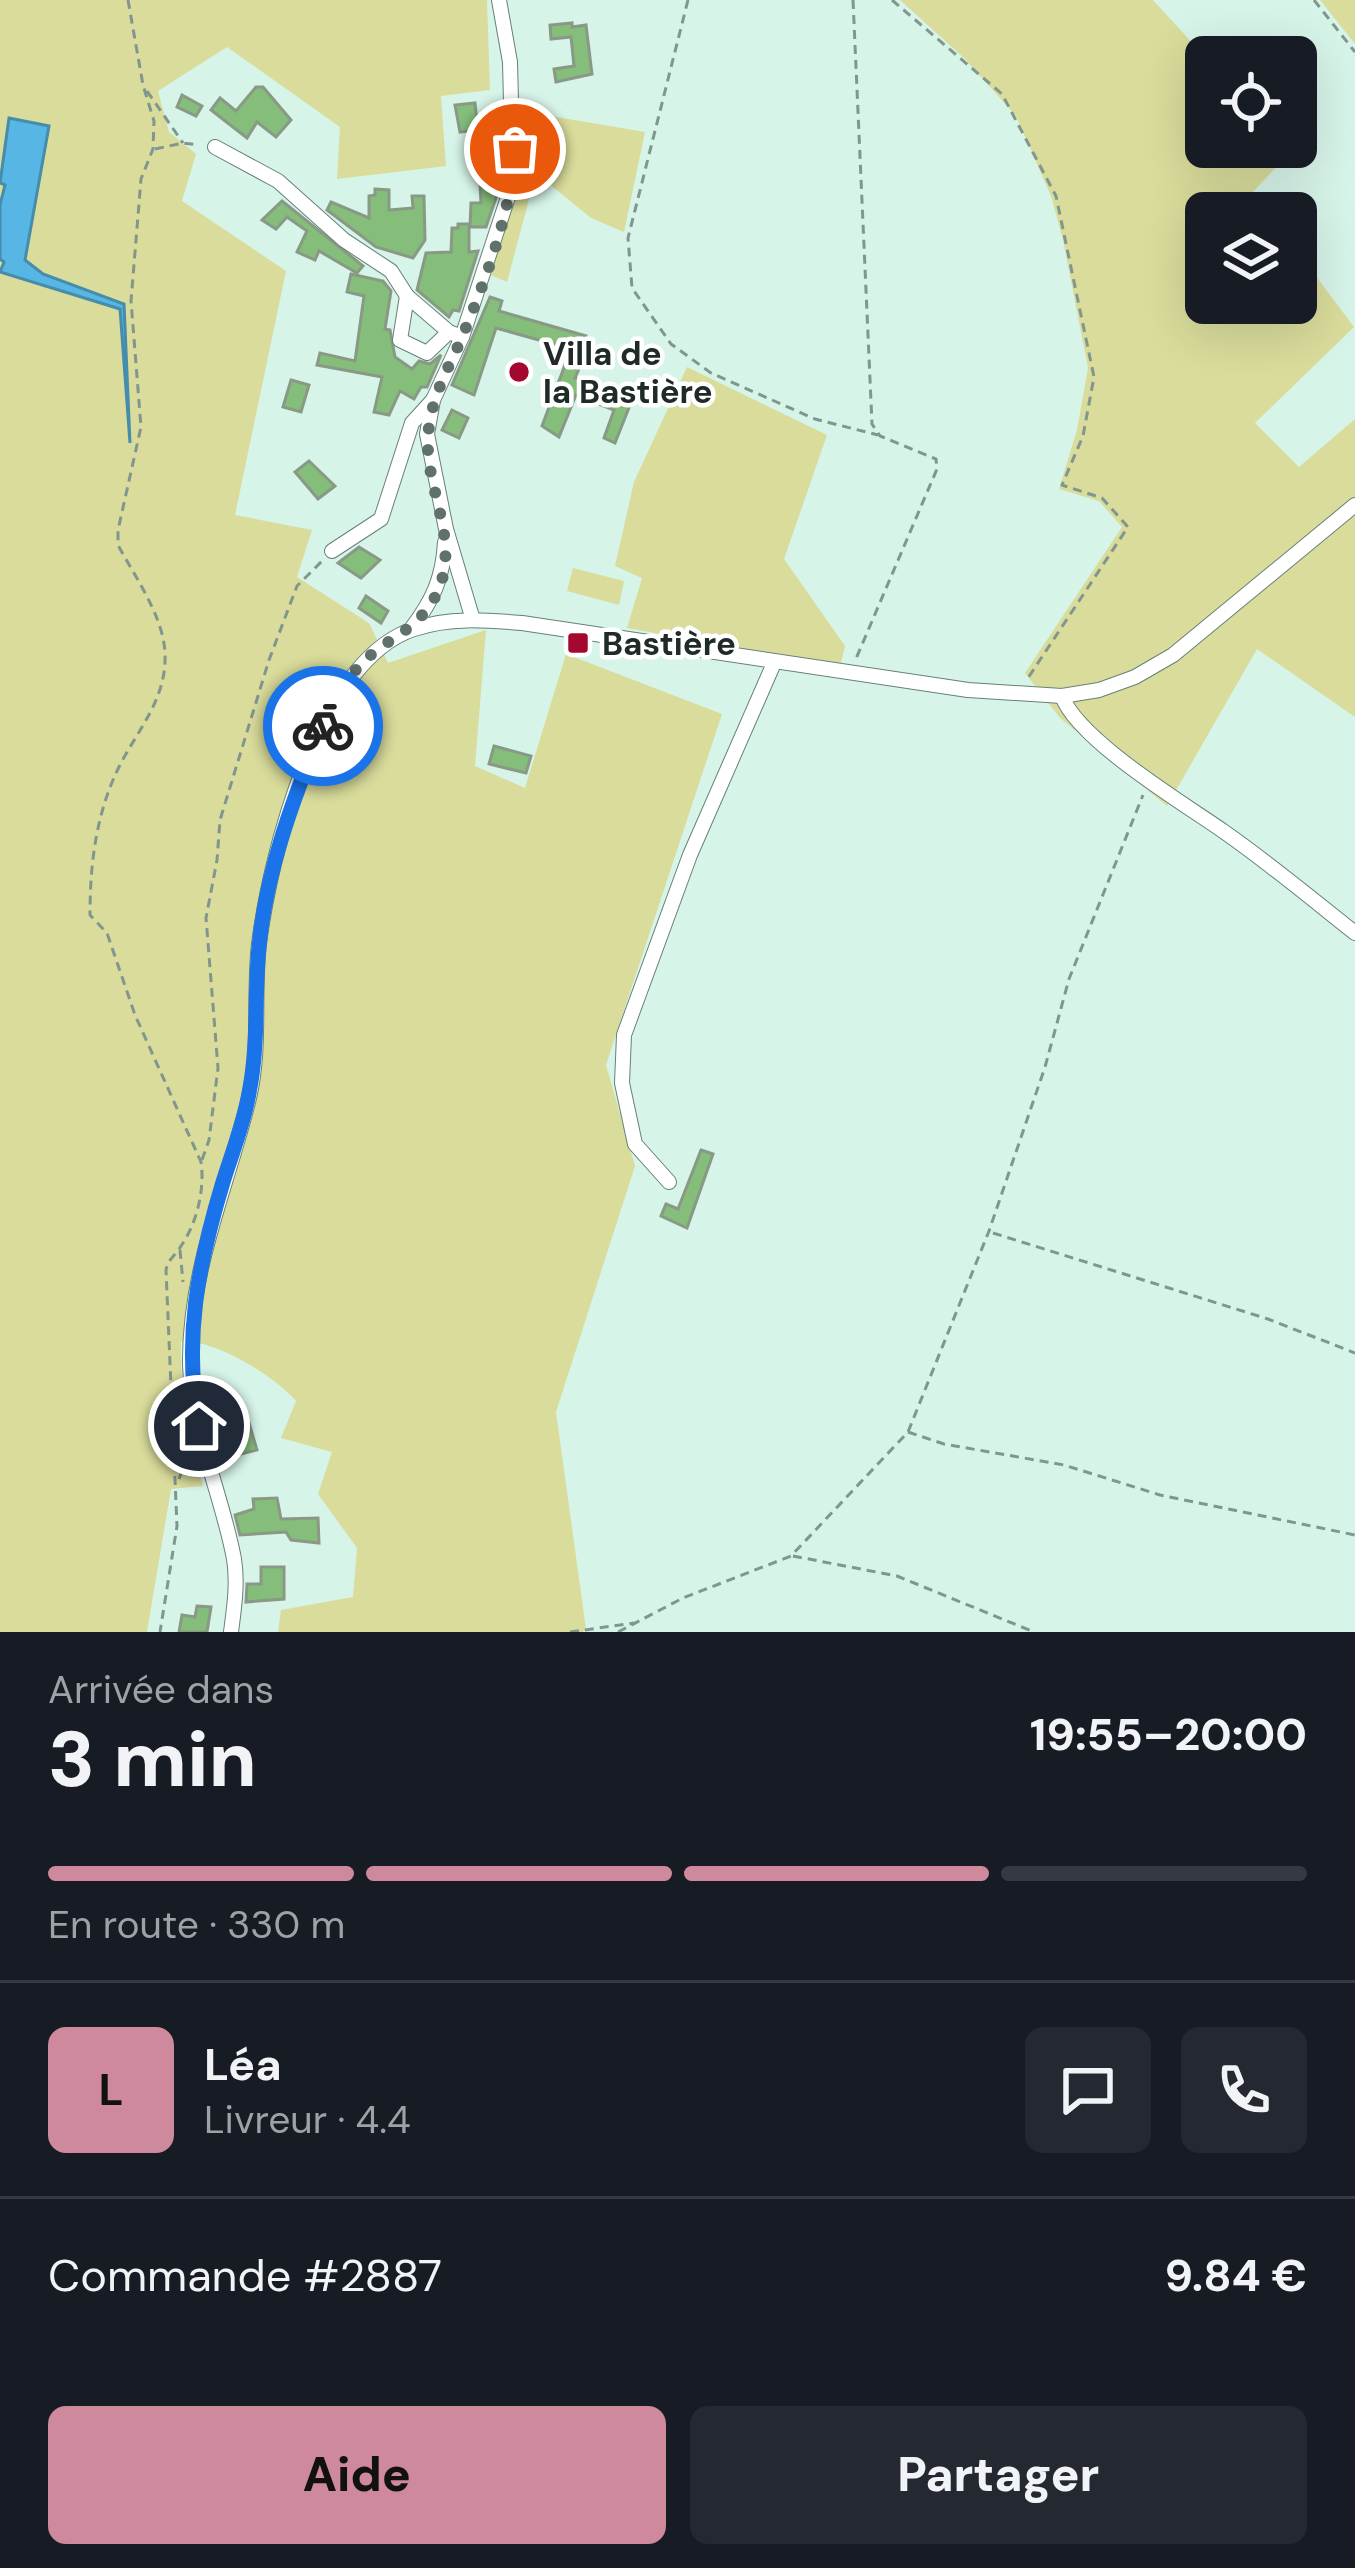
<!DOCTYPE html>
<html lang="fr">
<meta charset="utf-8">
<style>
:root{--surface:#171b24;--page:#242831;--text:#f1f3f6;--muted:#9ea1a6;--line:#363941;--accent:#cf899c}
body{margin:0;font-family:"DM Sans",sans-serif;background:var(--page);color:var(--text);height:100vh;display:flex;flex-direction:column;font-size:45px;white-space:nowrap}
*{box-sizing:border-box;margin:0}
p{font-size:39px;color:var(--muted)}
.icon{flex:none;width:66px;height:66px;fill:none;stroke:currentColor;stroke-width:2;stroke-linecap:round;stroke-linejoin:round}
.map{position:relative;height:1632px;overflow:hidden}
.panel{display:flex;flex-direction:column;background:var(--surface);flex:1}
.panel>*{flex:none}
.controls{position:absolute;left:1185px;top:36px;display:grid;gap:24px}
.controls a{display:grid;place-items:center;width:132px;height:132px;border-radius:18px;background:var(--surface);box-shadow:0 12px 48px #0002;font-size:60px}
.pin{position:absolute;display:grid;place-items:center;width:102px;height:102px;color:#fff;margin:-51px;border:6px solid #fff;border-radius:50%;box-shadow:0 3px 12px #0007}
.courier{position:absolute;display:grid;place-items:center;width:120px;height:120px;margin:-60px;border:9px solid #1a73e8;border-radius:50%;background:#fff;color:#222;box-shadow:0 3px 15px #0007}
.head em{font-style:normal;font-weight:800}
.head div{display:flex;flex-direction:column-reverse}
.head{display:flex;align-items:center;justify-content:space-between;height:204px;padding:0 48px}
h1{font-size:78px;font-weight:800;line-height:90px}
.bar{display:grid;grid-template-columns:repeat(4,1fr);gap:18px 12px;align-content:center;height:144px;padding:0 48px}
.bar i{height:15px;border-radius:9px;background:var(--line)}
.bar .selected{background:var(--accent)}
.bar p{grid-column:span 4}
.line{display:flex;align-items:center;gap:30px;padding:0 48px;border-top:3px solid var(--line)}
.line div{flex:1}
.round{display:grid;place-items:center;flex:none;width:126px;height:126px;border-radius:18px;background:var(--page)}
.cta{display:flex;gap:24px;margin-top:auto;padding:24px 48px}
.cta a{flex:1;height:138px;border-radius:18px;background:var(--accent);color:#111;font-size:48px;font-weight:800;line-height:138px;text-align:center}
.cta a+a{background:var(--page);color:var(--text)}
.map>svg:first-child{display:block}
.green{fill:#d9dc9b}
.water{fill:#57b6e4;stroke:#468cab;stroke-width:3}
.building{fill:#84be7a;stroke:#899986;stroke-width:3}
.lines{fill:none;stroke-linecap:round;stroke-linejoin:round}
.minor-casing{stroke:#668178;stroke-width:16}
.path{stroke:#81968e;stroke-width:3;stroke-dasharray:9 6;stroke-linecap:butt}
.minor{stroke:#fff;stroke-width:14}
.done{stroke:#60716b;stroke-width:12;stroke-dasharray:0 21.6}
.route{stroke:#1a73e8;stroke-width:15}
.poi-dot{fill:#a5082f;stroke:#fff;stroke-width:4.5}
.labels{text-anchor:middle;stroke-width:9;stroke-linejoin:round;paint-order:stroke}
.poi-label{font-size:33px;font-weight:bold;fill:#202b27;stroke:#fff;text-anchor:start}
</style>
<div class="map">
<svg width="1355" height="1632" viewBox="0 0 1355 1632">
<rect width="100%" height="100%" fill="#d7f4e9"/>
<g class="green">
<path d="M 0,0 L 487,0 L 490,90 L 441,96 L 446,166 L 337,179 L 340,127 L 227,47 L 158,91 L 169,132 L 196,154 L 182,201 L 286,271 L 235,515 L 312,530 L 297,577 L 369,623 L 388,663 L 486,630 L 475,766 L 525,788 L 566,654 L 722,714 L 606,1065 L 635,1166 L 556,1412 L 586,1629 L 582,1632 L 278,1632 L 281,1610 L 353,1597 L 357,1548 L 318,1494 L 332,1452 L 281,1438 L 296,1401 C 273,1375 216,1340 181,1341 C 180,1393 189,1437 203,1486 L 171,1489 L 147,1632 L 0,1632 Z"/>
<path d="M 900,0 L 1153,0 L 1206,58 L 1206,147 L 1276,147 L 1283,160 L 1233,213 L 1206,213 L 1206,242 L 1190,259 L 1206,303 L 1296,303 L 1296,272 L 1309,267 L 1354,327 L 1255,423 L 1299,467 L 1355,419 L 1355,717 L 1257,649 L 1167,806 L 1060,718 L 1025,673 L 1122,527 L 1099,501 L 1059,489 L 1077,430 L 1088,368 L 1063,240 L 1051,196 L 1016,116 L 964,58 Z"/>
<path d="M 1320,0 L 1355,0 L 1355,44 Z"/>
<path d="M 515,110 L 645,132 L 624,232 L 591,218 L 536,173 L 507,282 L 491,275 L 520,174 Z"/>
<path d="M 687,367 L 827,435 L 784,559 L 845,646 L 840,667 L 627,628 L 642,578 L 615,566 L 634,482 Z"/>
<path d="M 573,568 L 624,581 L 619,605 L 567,591 Z"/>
</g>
<path class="water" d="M 9,118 L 49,126 L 25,260 L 43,274 L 124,304 L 130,443 L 120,309 L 0,272 L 4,262 L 0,259 L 0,205 L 5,185 L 0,183 Z"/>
<g class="building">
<path d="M 572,23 L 572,27 L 586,25 L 592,74 L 556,82 L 554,69 L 574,66 L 571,37 L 551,39 L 550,25 Z"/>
<path d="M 256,87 L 263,87 L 291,120 L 276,137 L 257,122 L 247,138 L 211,110 L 220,98 L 236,111 Z"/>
<path d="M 182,95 L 202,106 L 196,116 L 177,107 Z"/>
<path d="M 475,103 L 478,130 L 460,132 L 455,105 Z"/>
<path d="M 495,163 L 497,195 L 486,227 L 470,227 L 471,203 L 481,203 L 479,164 Z"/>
<path d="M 375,189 L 389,190 L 389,210 L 413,208 L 412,196 L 424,196 L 425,240 L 413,258 L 376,247 L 327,210 L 331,202 L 369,218 L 369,196 L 375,195 Z"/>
<path d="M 282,201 L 363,266 L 357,273 L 319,251 L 315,260 L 297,252 L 307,231 L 287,217 L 276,229 L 262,220 Z"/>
<path d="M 458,224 L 469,224 L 469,252 L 478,251 L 459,311 L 453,310 L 449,317 L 417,290 L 426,253 L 451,252 L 452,228 L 458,228 Z"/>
<path d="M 351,274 L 383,281 L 391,291 L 385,329 L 390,330 L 395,357 L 412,369 L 419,361 L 430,364 L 441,355 L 427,387 L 421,387 L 414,399 L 400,391 L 389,415 L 374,412 L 382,377 L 317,365 L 320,353 L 355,361 L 364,296 L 347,292 Z"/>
<path d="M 490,297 L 502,301 L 499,311 L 586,336 L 586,353 L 575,378 L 632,400 L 615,443 L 604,438 L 614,410 L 576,395 L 559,437 L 542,426 L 571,349 L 496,328 L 474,395 L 452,385 Z"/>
<path d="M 291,380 L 309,385 L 301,412 L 283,407 Z"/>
<path d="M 452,410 L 468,418 L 459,438 L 442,430 Z"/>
<path d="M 309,461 L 335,486 L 318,499 L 295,472 Z"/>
<path d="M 359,547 L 380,560 L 361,578 L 338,563 Z"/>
<path d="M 366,596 L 388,611 L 381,623 L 359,608 Z"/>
<path d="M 494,746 L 531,756 L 526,773 L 489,764 Z"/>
<path d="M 701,1150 L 713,1154 L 687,1228 L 661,1216 L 666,1204 L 678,1209 Z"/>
<path d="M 249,1423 L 257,1450 L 237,1455 L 230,1427 Z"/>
<path d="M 277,1498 L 281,1519 L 318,1518 L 319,1543 L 291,1540 L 286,1532 L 240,1535 L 235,1515 L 254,1509 L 253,1499 Z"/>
<path d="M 261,1567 L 284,1567 L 284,1599 L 246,1602 L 247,1584 L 261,1584 Z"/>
<path d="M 197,1606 L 211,1607 L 207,1632 L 179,1632 L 182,1615 L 195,1617 Z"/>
</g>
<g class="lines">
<defs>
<g id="minor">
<path d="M 215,147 L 278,181 L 344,240 L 391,271 L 407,296"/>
<path d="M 449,332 L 427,353 L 400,340 L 407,296 L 449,332 L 462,337"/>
<path d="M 332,551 L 381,519 L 412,423 L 433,400"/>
<path d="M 473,620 L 446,529 L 427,434 L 433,400 L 462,337 L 513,182 L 510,62 L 499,0"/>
<path d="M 411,629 C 433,600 443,578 445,542"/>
<path d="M 1062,696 C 1078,740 1183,803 1223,831 C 1269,863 1312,899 1355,933"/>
<path d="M 669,1182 L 635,1144 L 622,1083 L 624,1035 L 690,855 L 774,663"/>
<path d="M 231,1632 C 234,1609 238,1583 234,1559 C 222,1494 192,1432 190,1364 C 189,1269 227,1189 249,1098 C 261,1047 253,996 259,944 C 270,856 318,660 414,629 C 449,617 485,620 522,623 L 968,690 L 1062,696 L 1099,690 L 1135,677 L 1173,655 L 1355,505"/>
</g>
</defs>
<use href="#minor" class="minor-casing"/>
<g class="path">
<path d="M 128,0 L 143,85 L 154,121 L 153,149 L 141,179 L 131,301 L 141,427 L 118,530 L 118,545 C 135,577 164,617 165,654 C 167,704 131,736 113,780 C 95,823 90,868 90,915 L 107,933 L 135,1015 L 201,1162 C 205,1189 197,1223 181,1246 C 175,1257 169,1257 166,1270 L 177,1526 L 160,1632"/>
<path d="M 688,0 L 628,238 L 632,288 L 671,344 L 711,373 L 815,419 L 878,435"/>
<path d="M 853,0 L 872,424 L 880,436 L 936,459 L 937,469 L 855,661"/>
<path d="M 892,0 L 1002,94 L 1056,196 L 1094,377 L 1083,436 L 1062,485 L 1102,498 L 1128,527 L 1028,678"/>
<path d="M 1314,0 L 1355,52"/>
<path d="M 147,91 L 183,143"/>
<path d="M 155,149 L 183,143 L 199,145"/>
<path d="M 202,1160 L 209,1140 L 218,1068 L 206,918 L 217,860 L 220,820 L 269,660 L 297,586 L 323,560"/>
<path d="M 993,1233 L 1268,1319 L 1355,1353"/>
<path d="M 180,1250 L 183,1282"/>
<path d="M 908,1432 L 944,1444 L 1064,1465 L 1160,1495 L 1355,1535"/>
<path d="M 179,1479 L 190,1449"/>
<path d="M 793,1556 L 897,1576 L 1034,1632"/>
<path d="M 570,1632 L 634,1623"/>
<path d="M 618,1632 L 683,1598 L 791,1556 L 908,1432 L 989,1231 L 1045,1067 L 1069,979 L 1143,795"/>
</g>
<use href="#minor" class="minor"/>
</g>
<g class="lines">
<path class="done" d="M 323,726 C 333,706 345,681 361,664 C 385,639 418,630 435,597 C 465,540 420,485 429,427 C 433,396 447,370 460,342 C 485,282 511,214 515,149"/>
<path class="route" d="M 199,1426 C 183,1339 198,1265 223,1182 C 232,1153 244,1123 249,1093 C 259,1044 254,996 259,947 C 266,871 294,796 323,726"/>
</g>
<g class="poi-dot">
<circle cx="519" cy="372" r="12"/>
<rect x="566" y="631" width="24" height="24" rx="6"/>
</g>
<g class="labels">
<g class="poi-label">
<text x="543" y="365">Villa de<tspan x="543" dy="38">la Bastière</tspan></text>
<text x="602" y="655">Bastière</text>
</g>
</g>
</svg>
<div class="controls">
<a><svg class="icon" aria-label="locate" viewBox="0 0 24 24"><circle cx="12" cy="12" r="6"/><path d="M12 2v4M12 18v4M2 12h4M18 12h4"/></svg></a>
<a><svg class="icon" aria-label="layers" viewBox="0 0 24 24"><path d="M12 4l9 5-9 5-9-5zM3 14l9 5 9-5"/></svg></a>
</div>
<div class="pin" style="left:515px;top:149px;background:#ea580c"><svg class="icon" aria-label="bag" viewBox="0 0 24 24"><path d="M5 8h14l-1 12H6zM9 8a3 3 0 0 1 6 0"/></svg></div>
<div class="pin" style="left:199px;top:1426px;background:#1f2937"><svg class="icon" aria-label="home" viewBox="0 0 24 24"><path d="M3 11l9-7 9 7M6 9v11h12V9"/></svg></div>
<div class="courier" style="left:323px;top:726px"><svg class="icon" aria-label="bike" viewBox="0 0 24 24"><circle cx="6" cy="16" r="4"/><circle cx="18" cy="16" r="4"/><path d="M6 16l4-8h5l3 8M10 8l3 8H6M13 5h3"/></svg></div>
</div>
<section class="panel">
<div class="head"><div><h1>3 min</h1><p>Arrivée dans</p></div><em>19:55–20:00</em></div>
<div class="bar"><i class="selected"></i><i class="selected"></i><i class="selected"></i><i></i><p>En route · 330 m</p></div>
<div class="line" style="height:216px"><b class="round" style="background:var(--accent);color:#111">L</b><div><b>Léa</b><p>Livreur · 4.4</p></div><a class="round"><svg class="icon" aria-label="chat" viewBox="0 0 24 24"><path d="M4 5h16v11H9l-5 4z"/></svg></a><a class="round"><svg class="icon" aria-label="phone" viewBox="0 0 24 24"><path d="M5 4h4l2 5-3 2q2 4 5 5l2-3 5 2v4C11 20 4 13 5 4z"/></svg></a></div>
<div class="line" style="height:156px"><div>Commande #2887</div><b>9.84 €</b></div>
<div class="cta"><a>Aide</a><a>Partager</a></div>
</section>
